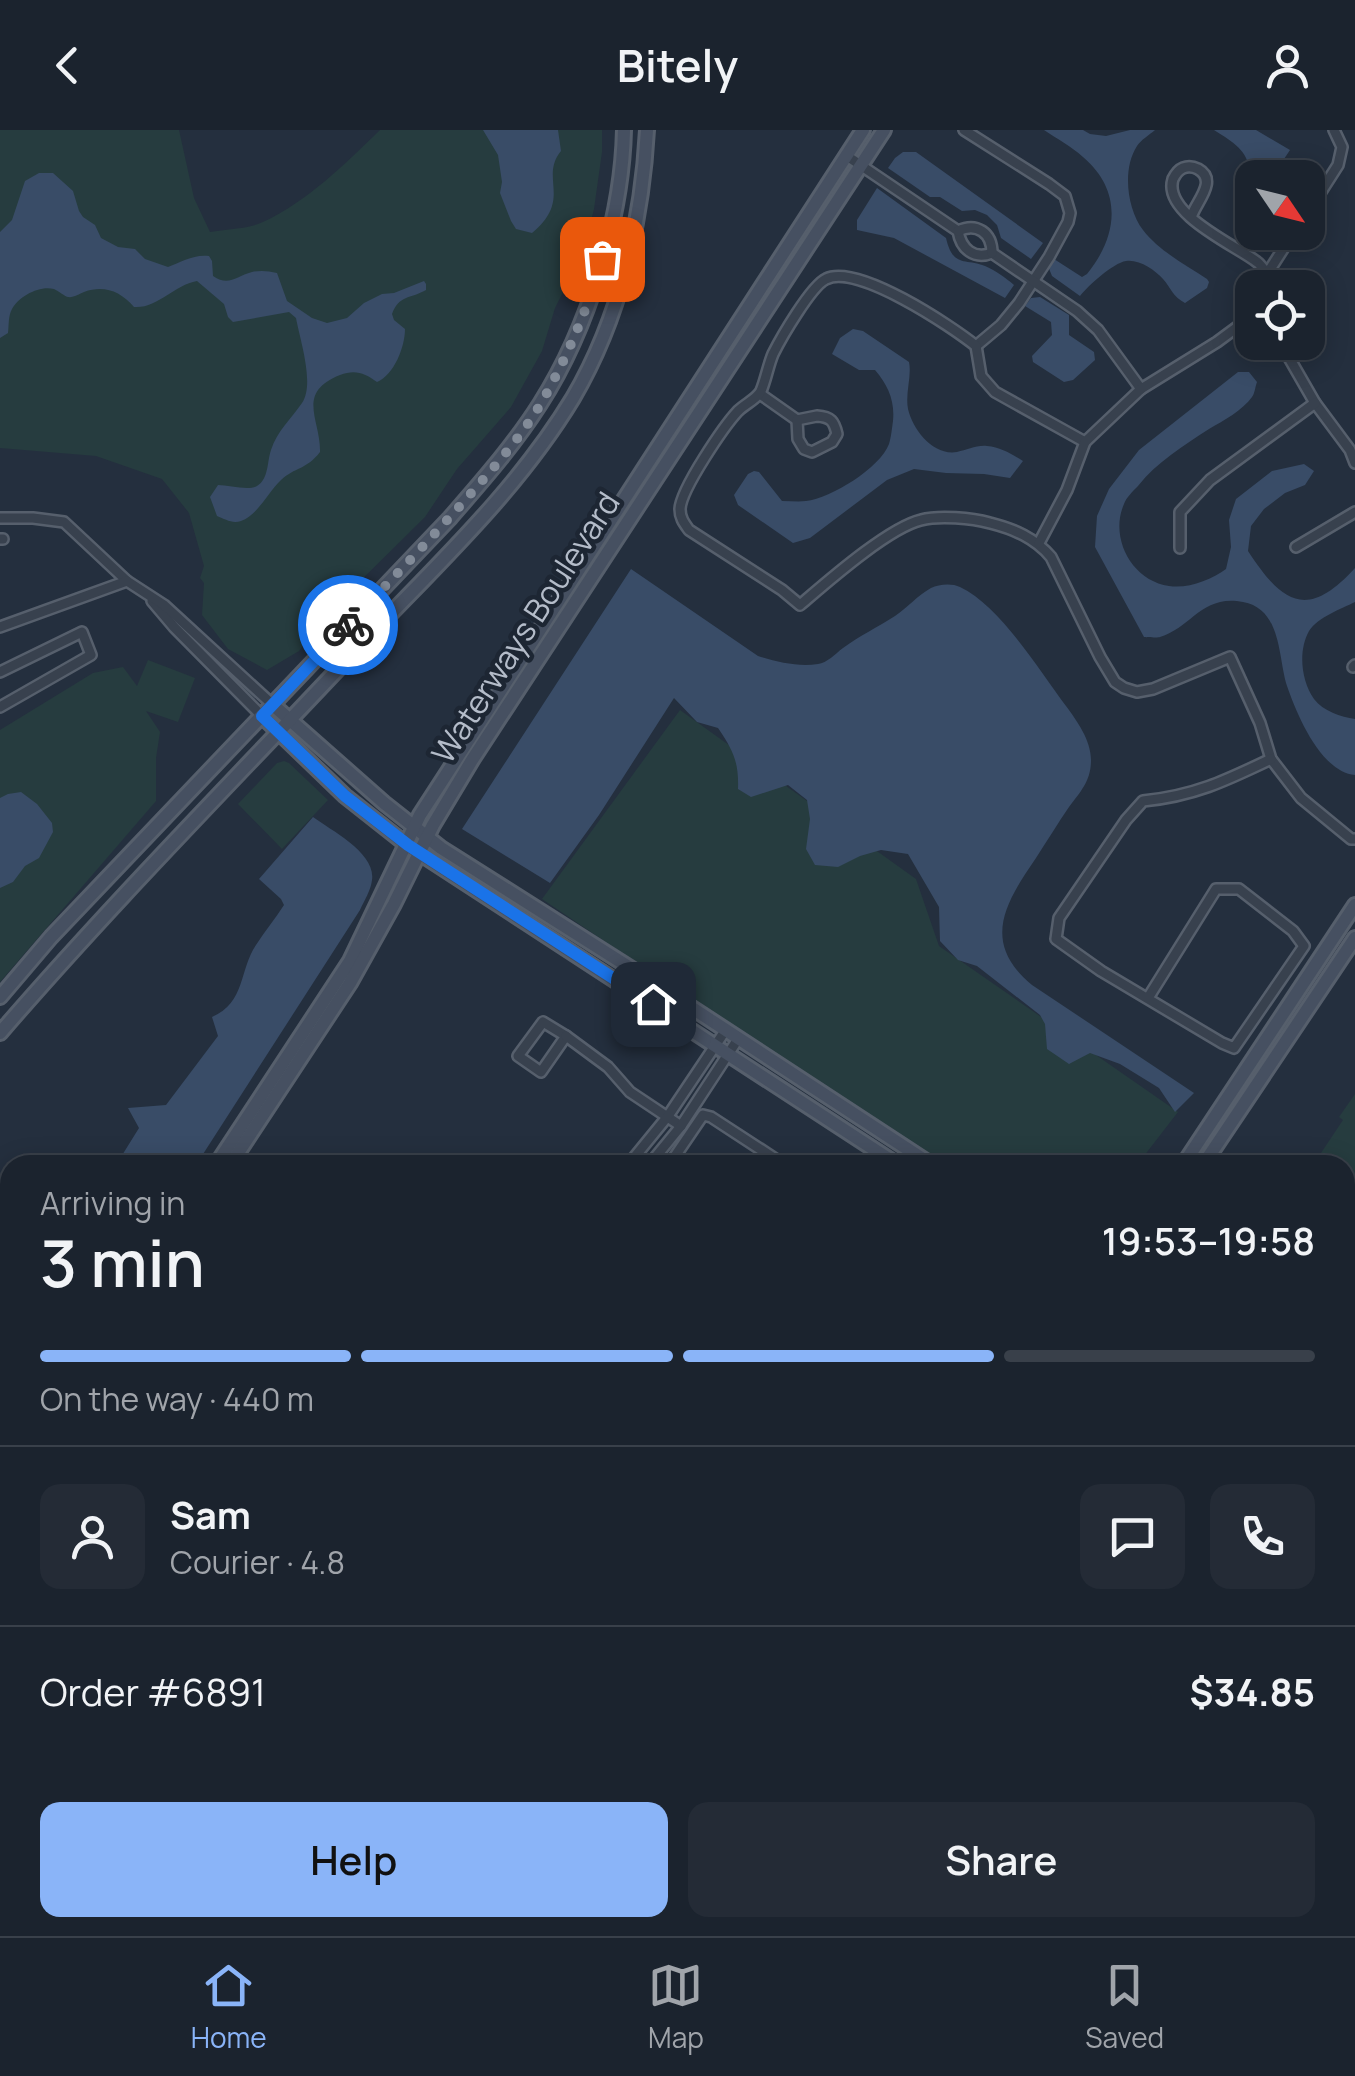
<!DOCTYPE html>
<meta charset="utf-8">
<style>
:root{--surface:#1b232e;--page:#242b36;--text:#f1f3f6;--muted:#a0a4aa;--line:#39404a;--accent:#8ab4f8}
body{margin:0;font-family:Manrope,sans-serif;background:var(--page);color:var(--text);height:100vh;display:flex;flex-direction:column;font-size:38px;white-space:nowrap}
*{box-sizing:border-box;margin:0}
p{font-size:32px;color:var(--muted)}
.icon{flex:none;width:55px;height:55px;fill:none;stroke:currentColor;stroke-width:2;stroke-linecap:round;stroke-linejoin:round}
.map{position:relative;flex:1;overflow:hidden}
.sheet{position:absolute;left:0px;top:1025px;width:1355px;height:782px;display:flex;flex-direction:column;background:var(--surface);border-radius:30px 30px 0 0;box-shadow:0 5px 25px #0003,0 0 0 2px var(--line)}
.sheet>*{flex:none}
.needle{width:65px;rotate:125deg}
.fabs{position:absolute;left:1235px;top:30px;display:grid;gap:20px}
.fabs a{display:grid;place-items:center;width:90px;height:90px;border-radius:20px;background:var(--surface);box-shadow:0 5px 25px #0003,0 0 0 2px var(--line);font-size:50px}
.pin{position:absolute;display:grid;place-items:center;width:85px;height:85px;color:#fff;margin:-42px;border-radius:20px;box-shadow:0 5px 15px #0006}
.courier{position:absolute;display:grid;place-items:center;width:100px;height:100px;margin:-50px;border:8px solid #1a73e8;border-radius:50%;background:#fff;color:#222;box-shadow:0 2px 12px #0007}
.summary em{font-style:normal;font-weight:600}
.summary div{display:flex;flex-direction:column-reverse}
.summary{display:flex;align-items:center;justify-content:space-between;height:170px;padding:0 40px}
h1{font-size:65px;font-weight:600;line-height:75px}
.bar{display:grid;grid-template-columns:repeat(4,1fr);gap:15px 10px;align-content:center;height:120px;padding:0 40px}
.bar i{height:12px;border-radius:8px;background:var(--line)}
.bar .selected{background:var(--accent)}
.bar p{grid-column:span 4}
.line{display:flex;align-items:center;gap:25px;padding:0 40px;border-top:2px solid var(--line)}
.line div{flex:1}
.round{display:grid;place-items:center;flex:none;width:105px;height:105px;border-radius:20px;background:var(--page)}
.primary-button{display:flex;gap:20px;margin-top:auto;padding:20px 40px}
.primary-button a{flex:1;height:115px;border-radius:20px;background:var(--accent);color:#111;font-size:40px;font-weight:600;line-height:115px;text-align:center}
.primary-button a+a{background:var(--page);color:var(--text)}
header{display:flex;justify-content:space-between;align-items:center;height:130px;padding:0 40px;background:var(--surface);font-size:45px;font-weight:600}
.tabs{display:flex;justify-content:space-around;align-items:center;height:140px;border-top:2px solid var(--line);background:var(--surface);font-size:28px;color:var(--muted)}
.tabs a{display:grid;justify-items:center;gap:5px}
.tabs .selected{color:var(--accent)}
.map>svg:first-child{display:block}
.green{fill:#263c3f}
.water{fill:#394c67}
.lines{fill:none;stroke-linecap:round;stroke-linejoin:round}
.street-casing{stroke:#565f6c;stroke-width:14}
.secondary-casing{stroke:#565f6c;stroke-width:18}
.street{stroke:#38414e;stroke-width:9}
.secondary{stroke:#465061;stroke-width:12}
.done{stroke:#828b98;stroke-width:10;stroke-dasharray:0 18}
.route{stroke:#1a73e8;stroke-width:12}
.labels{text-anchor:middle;stroke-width:9;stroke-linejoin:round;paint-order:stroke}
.street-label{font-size:32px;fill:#b4bcc9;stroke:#1d2633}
</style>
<header><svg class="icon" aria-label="back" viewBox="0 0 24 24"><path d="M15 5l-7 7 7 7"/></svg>Bitely<svg class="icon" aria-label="person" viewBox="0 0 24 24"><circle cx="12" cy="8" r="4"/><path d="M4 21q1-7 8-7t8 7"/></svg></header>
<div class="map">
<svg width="1355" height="1806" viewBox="0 0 1355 1806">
<rect width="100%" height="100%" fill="#242f3e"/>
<g class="green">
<path d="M 0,0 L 179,0 L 194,68 L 210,102 C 227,99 248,99 263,92 C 308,71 345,34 380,0 L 602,0 L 602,22 L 594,79 L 583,122 L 555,178 L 542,221 L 511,277 L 457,339 L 425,387 L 334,477 L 299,521 L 267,540 L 228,519 L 202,485 L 204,453 L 200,448 L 204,436 L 189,383 L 162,349 L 96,326 L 0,318 Z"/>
<path d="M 148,530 L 195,548 L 178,592 L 146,581 L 160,602 L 156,628 L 156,671 L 0,852 L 0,600 L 93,543 L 123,537 L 137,556 Z"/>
<path d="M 680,580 L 916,749 L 939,816 L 1178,982 L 1137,1035 L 936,1035 L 542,769 Z"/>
<path d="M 284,631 L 289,633 L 328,670 L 282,719 L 238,674 L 277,633 Z"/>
<path d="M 1355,964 L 1355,1047 L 1347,1059 L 1345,1058 L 1345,1035 L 1313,1035 L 1343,990 L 1339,987 Z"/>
<path d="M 1345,1143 L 1355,1150 L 1355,1313 L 1345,1306 Z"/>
</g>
<g class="water">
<path d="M 483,0 L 558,0 L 561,21 C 539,48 573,69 532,103 L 516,99 L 511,91 L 500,63 L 502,52 L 498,25 Z"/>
<path d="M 1044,0 L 1083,0 L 1090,4 L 1106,6 L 1130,0 L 1155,0 C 1149,5 1141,10 1137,16 C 1122,39 1127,79 1143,100 C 1159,121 1186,135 1207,149 L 1209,152 L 1207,158 L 1185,173 C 1173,167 1171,158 1163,149 C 1155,140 1139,129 1126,131 C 1113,133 1088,156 1080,166 L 1052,146 L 1048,136 L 1054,129 L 1082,147 L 1087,144 C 1118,106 1123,61 1083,27 C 1071,16 1057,9 1044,0 Z"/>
<path d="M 1214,0 L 1256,0 L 1290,20 L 1272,47 L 1252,48 L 1252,74 L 1248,73 C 1245,61 1249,50 1249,38 C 1247,19 1228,9 1214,0 Z"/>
<path d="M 903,22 L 916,22 L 1043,113 L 1031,129 L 1001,108 L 997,95 L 987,85 L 975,80 L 962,81 L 940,67 L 930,67 L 888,38 L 895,28 Z"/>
<path d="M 39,43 L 53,43 L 73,61 L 79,81 L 83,87 L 95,95 L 101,108 L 118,117 L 135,119 L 145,129 L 168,137 C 181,132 194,124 209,126 L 212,131 L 213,146 C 229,157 236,146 252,142 C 261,140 268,141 277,143 L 287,171 L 312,188 L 327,193 L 347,188 L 364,173 L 382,164 L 394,163 L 424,151 L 426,154 L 426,160 C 410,169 399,165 392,184 L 394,190 L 405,199 C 405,217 394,245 377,252 C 365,243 355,239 340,245 C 295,263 321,290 320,322 C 306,340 295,337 281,350 C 268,362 258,385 241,391 C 232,394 225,389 217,386 L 210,367 L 218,355 C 229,355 248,361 257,356 C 269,349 267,331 271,320 C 277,301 291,289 302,273 C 315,254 300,210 296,188 L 289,182 L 233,192 L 228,187 L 224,174 L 197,151 C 174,155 157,179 134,177 C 120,161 104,155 84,162 C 79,164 73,168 68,167 C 66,167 57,160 54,159 C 40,155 19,166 12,179 C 8,186 9,196 8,203 L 0,208 L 0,102 L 12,90 L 25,51 Z"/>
<path d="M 877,58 L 946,108 C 953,138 965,128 985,136 C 995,140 1006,148 1014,155 L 1005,168 L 894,108 L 857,100 L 857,90 Z"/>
<path d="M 1040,167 L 1069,185 L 1069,205 L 1094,222 L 1095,230 L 1073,250 L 1064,252 L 1033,232 L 1032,226 L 1052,205 L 1051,192 L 1025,176 L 1031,168 Z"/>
<path d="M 853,199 L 863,201 L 909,232 C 912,246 905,263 908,279 C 913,300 933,326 957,322 C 967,320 976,315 987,316 C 1001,317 1011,324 1023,331 L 1010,348 L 984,344 L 946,343 L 914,339 L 887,350 L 810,408 L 793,413 L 738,375 L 734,365 L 748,344 L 754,341 L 759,342 L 782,371 C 790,371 799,372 806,371 C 831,368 880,338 889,314 C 891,308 892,298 893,291 C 895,271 888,255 875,240 L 859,240 L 832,224 L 840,208 Z"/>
<path d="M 1238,242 L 1249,242 L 1257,252 C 1255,257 1255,263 1252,267 C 1243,280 1223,291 1209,299 C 1183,316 1157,332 1138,356 C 1133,361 1126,368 1124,374 C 1109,408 1132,451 1169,456 C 1188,459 1211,450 1226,439 L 1231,417 L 1229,390 L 1236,369 L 1272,341 L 1304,334 L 1314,341 L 1305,355 L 1285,363 L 1264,379 L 1251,396 L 1248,421 C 1282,473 1307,491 1355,438 L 1355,472 C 1341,479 1318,487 1309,501 C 1298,521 1301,550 1314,569 C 1323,581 1341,587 1355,589 L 1355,645 C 1321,642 1297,585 1287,556 C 1278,528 1282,479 1243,472 C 1202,464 1191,498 1160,507 C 1158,508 1146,507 1144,507 L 1095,417 L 1097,386 L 1109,359 L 1139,320 Z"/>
<path d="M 631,439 L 758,526 C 777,532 798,537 818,534 C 827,533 835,524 843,518 C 859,506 878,497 895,486 C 907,478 918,465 931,458 C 939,454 952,453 960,457 C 1000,476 1039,540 1066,576 C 1077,591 1091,610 1091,630 C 1091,651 1081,661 1069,677 C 1058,693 1047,711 1036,728 C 1006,772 980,812 1032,855 L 1194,963 L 1175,982 L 1159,958 L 1120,934 L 1090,923 L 1069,934 L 1047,919 L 1045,894 L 1040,885 L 977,836 L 958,830 L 940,811 L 939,777 L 908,724 L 881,720 L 860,726 L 838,737 L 815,735 L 806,719 L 810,689 L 807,670 L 788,655 L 751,667 L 738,659 C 739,632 733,620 718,598 L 697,592 L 674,568 L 599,685 L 550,753 L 462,699 Z"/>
<path d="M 21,662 L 37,674 L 52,693 L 53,702 L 39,728 L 25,736 L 13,752 L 0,758 L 0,668 L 8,664 Z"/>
<path d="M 313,687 C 332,701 376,723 372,750 C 371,760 364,771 360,780 L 196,1035 L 116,1035 L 139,998 L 128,978 L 166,975 L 218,906 L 212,887 C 246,872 239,840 256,815 C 265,801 275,789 284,775 L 281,769 L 259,749 Z"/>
<path d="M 10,1199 L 10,1309 L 0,1324 L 0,1214 Z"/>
<path d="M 387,1798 L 521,1798 L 515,1806 L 400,1806 Z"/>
</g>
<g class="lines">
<defs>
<g id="street">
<path d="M 964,0 L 1049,54 L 1065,66 L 1070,83 L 1068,92 L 1049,127 L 1019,173 L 1001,195 L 976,216"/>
<path d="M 847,26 L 958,101 C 961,119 974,130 992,123 L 1077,181 L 1098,200 L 1141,259"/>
<path d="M 1308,82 L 1338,35 L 1342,17 L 1334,0"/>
<path d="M 1192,85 C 1197,71 1218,50 1198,39 C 1194,37 1188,36 1183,38 C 1178,40 1175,45 1173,49 C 1162,84 1237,116 1257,132 C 1259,133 1266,142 1267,144"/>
<path d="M 958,101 C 977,92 992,103 992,123"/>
<path d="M 1262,158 L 1267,144 L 1294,102"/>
<path d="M 1280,212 L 1315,273 L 1350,320 L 1355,333"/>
<path d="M 760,264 L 797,290"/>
<path d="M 817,286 C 831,287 834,291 837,304 L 832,312 L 812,322 L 804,319 L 798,309 L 797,290 Z"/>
<path d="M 1085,312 L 995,262 L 981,246 L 976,216 C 951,196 857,133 826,149 C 811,156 781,208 773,224 C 768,236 766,249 761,261 C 757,269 745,274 738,281 C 724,296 681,359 680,379 C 680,388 684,393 689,400 L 782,460 L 800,475 C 827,452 888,398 921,390 C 939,385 972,388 990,393 C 1014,399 1035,408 1051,427 L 1100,527 L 1115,552 L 1124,558 L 1137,562 L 1153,559 L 1230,527 L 1260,593 L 1271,629 L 1301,668 L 1351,709 L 1355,709"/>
<path d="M 0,388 L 33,388 L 64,392 L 127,451"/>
<path d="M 0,409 L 3,409"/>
<path d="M 1039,413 L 1067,360 L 1085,312 L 1141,259 L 1217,212 L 1240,195 L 1252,177"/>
<path d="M 1296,417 L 1355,382"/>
<path d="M 1180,418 L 1180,382 L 1210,350 L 1315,273"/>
<path d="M 152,471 L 174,497 L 262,586"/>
<path d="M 0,497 L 127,451 L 164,475 L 273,575"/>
<path d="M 1353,537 L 1355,535"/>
<path d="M 0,542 L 82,502 L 91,525 L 0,577"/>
<path d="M 1148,868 L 1216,759 L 1239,759 L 1293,801 L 1304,816 L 1234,918 L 1222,913 L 1101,841 L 1056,809 L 1059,788 L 1126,690 L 1143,671 C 1194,666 1225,651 1271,629"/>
<path d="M 543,892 L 566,906 L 541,942 L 518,926 Z"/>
<path d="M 566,906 L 608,937 L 630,962 L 681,996"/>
<path d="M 628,1035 L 668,986 L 725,901"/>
<path d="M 649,1035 L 681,996 L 738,909"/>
<path d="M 669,1035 L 703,985 L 711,987 L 777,1030 L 780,1035"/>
<path d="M 846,1035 L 850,1030"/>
<path d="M 1345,1349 L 1355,1350"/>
<path d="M 1345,1360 L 1355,1367"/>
<path d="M 0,1475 L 10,1460"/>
<path d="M 0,1554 L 10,1561"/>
<path d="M 0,1644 L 10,1620"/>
<path d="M 0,1702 L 10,1695"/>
<path d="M 1345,1709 L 1355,1694"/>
<path d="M 265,1798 L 278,1806"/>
<path d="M 166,1806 L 178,1798"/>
<path d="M 1028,1806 L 1034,1798"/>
<path d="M 1281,1806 L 1286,1798"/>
</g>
<g id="secondary">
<path d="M 273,575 L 384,673 L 441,718 L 654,853 L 932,1035"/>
<path d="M 262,586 L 345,666 L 407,715 L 898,1035"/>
<path d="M 0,867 L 51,807 L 450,388 C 482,351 514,315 540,274 C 588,199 622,89 624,0"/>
<path d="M 0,903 C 114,771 237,647 356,520 C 432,439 515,364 573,268 C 620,188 642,92 647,0"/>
<path d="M 216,1035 L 350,831 L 420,685 L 863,0"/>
<path d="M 230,1035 L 350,853 L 394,774 L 433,695 L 472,630 L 884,0"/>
<path d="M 1183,1035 L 1355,775"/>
<path d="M 1203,1035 L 1355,808"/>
<path d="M 0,1357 L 10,1342"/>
<path d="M 0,1384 L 10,1368"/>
<path d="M 826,1806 L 831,1798"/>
<path d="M 844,1806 L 849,1798"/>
</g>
</defs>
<use href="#street" class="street-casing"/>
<use href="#secondary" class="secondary-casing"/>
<use href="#street" class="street"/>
<use href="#secondary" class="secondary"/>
</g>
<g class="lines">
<path class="done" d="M 348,495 C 390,451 433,407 473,361 C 498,333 524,303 543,270 C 568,225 588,178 602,129"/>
<path class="route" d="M 348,495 L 262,586 L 345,666 L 408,715 L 653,874"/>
</g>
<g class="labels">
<g class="street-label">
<text transform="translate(526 498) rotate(-57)" y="11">Waterways Boulevard</text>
</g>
</g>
</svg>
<div class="fabs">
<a><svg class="needle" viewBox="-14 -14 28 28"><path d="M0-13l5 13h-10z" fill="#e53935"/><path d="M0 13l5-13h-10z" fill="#a0a4aa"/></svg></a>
<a><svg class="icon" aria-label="locate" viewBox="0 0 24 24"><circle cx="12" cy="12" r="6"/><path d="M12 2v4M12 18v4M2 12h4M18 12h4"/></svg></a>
</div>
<div class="pin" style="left:602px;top:129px;background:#ea580c"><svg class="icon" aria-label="bag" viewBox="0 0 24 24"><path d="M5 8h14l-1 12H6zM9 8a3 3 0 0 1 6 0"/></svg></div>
<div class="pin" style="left:653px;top:874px;background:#1f2937"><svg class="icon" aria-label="home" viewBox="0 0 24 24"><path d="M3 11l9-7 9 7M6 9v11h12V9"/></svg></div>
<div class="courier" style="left:348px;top:495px"><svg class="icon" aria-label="bike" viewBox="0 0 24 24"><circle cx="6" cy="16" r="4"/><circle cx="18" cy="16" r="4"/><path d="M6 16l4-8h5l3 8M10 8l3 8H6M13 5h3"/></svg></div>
<section class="sheet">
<div class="summary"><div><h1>3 min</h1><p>Arriving in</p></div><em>19:53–19:58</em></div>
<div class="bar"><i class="selected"></i><i class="selected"></i><i class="selected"></i><i></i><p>On the way · 440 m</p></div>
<div class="line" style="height:180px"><a class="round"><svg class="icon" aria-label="person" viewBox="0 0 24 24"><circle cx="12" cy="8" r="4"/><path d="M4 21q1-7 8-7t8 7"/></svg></a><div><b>Sam</b><p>Courier · 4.8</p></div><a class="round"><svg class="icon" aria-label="chat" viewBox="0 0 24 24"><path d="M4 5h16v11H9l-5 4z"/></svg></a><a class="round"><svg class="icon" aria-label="phone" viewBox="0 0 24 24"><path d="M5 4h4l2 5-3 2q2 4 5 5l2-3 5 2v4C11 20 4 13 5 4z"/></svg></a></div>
<div class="line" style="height:130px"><div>Order #6891</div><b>$34.85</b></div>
<div class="primary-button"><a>Help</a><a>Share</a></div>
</section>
</div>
<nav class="tabs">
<a class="selected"><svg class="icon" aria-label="home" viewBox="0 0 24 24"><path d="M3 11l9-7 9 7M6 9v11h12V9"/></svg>Home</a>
<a><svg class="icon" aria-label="map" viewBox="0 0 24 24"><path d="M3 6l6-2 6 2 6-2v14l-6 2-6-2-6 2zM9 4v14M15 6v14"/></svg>Map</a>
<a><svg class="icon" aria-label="saved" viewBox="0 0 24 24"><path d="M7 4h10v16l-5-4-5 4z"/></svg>Saved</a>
</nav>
